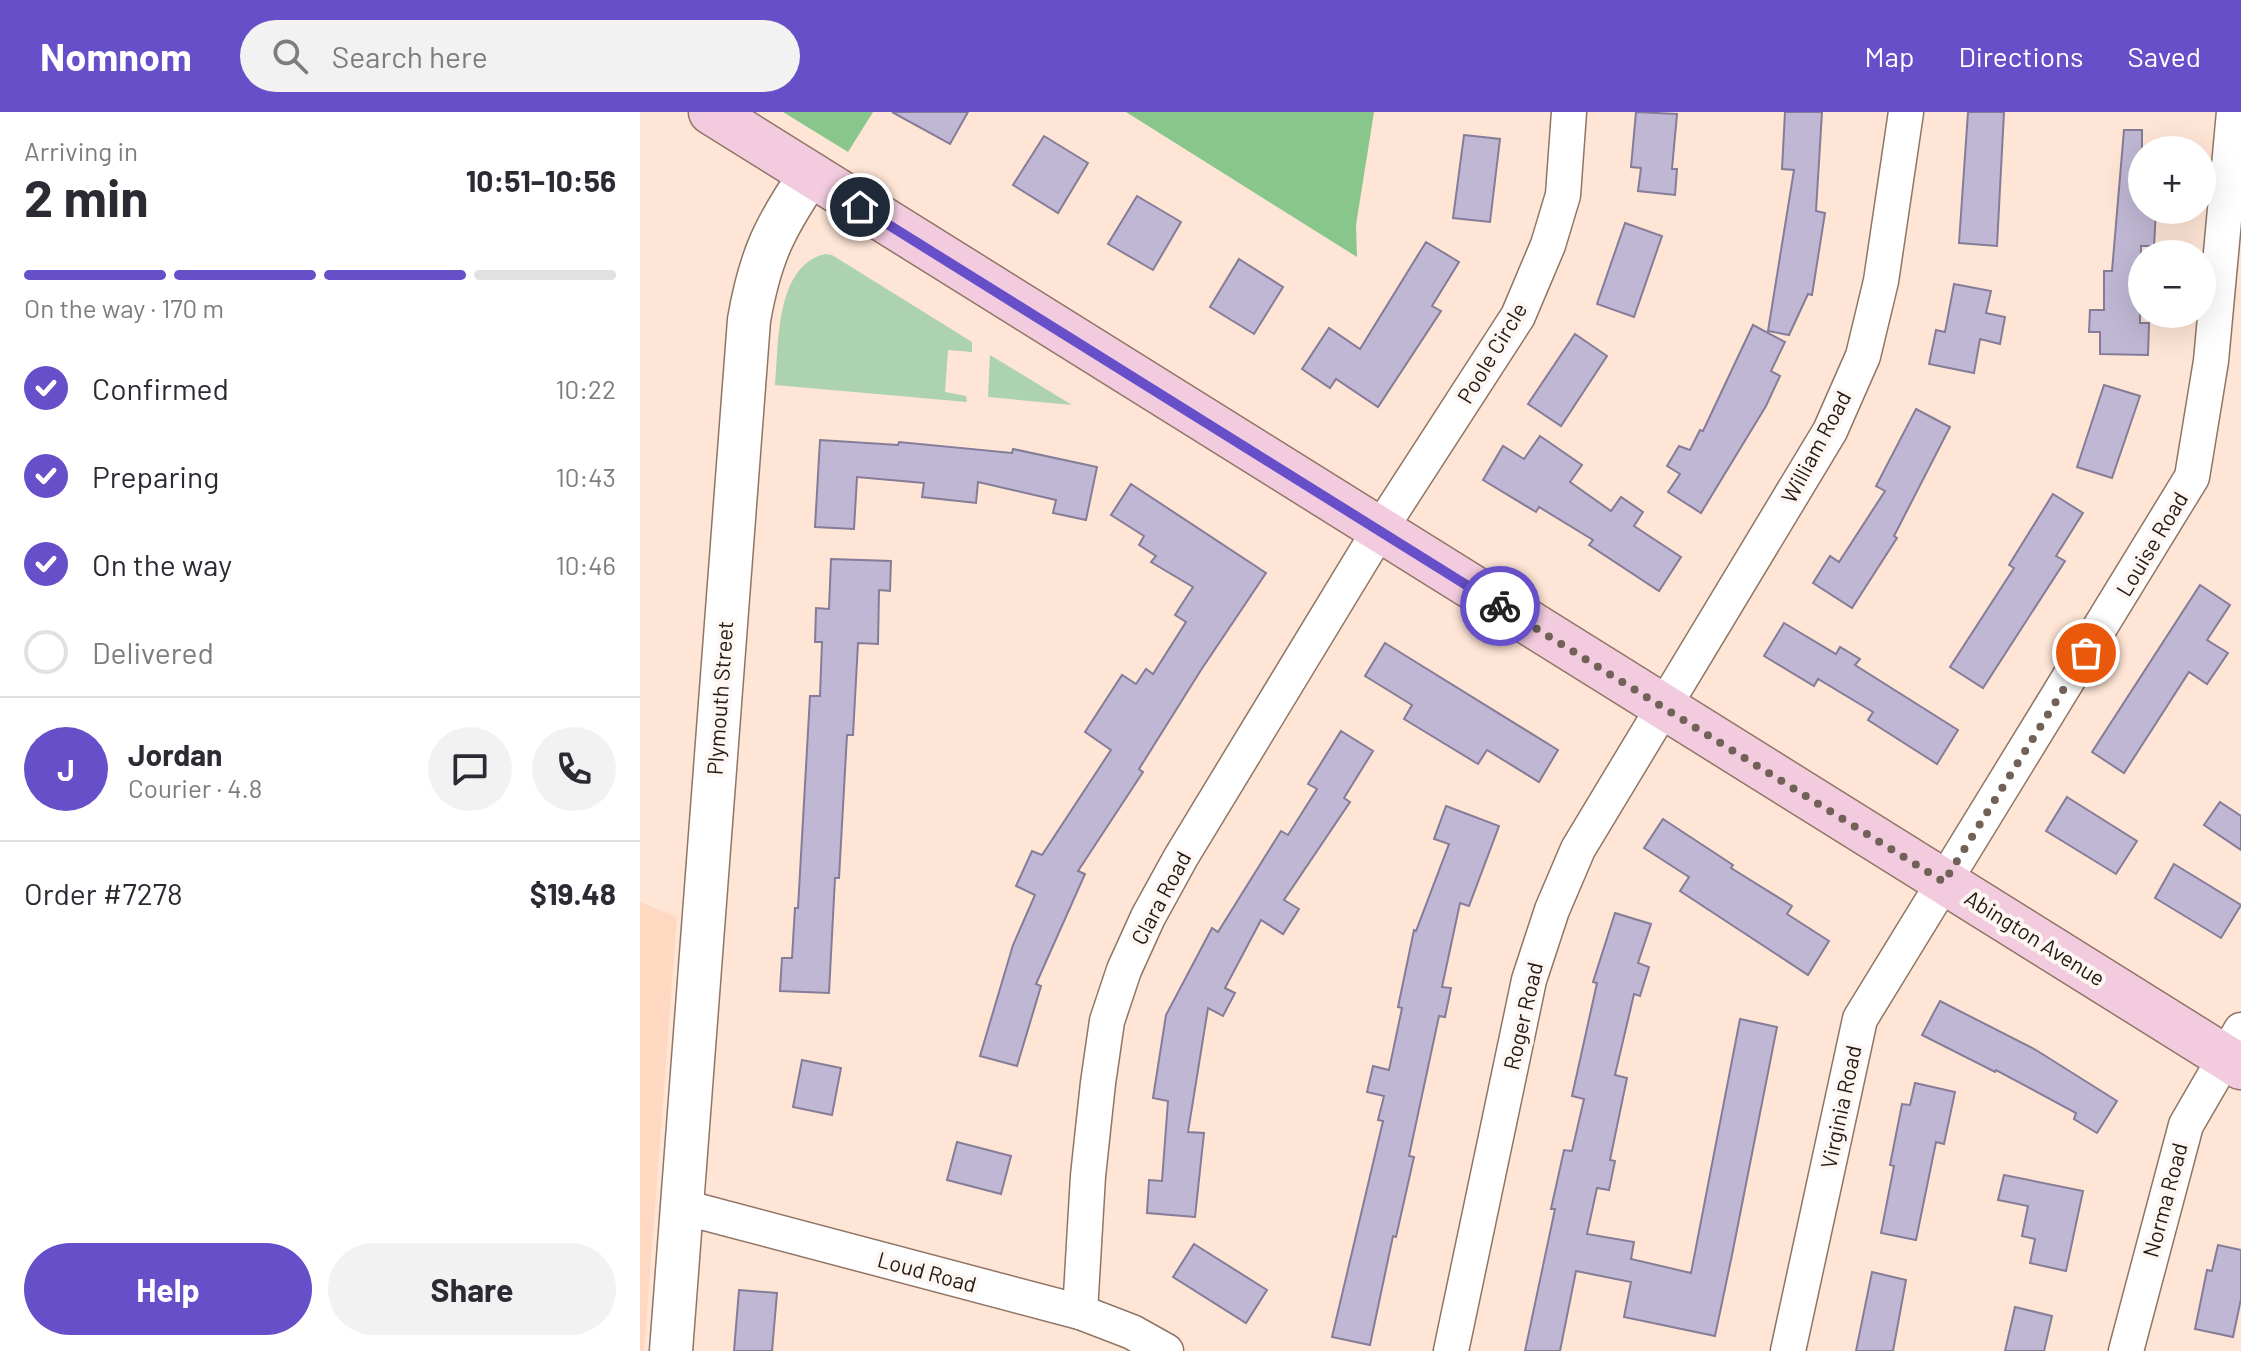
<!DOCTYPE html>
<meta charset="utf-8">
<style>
:root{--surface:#fff;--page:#f2f2f3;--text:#2b2b33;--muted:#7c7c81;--line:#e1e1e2;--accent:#664fc8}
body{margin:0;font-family:Barlow,sans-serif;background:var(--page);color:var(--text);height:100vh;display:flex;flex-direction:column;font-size:30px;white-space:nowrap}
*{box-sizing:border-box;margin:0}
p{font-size:26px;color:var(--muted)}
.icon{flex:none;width:44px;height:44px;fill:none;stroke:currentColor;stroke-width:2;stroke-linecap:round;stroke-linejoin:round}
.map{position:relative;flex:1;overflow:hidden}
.details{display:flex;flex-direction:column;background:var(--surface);width:640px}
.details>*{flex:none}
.buttons{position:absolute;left:1488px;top:24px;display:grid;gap:16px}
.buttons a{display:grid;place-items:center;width:88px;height:88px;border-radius:50%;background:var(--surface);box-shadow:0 8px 32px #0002;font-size:40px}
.pin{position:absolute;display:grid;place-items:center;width:68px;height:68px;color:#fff;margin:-34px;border:4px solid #fff;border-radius:50%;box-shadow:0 2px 8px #0007}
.courier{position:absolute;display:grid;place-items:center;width:80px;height:80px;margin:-40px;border:6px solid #664fc8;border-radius:50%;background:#fff;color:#222;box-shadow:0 2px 10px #0007}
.head em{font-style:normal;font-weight:700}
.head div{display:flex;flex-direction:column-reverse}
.head{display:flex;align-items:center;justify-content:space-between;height:136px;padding:0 24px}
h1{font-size:52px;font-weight:700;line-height:60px}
.bar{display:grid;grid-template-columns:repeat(4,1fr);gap:12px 8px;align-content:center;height:96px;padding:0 24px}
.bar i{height:10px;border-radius:6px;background:var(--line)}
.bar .on{background:var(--accent)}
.bar p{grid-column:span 4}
.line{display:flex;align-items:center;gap:20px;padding:0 24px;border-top:2px solid var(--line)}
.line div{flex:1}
.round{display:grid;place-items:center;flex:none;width:84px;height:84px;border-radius:42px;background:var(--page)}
ol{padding:0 24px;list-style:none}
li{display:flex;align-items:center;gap:24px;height:88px}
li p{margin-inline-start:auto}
li .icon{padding:8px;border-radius:50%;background:var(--accent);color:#fff;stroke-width:4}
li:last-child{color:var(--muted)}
li i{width:44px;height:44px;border:4px solid var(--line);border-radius:50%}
.cta{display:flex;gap:16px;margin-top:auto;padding:16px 24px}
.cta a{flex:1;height:92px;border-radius:48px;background:var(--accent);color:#fff;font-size:32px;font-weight:700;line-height:92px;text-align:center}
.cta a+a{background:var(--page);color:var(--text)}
header{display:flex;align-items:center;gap:48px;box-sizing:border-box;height:112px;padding:0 40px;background:var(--accent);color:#fff}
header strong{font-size:38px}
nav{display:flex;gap:44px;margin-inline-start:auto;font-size:28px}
.search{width:560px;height:72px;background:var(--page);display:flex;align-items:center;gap:20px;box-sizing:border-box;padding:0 28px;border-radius:44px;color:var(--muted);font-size:30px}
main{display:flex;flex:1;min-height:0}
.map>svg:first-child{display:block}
.built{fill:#fed8c1}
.green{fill:#add2ae}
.forest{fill:#89c68c}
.building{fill:#c0b7d4;stroke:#857c97;stroke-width:2}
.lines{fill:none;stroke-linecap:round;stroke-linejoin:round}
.minor-casing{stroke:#907564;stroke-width:37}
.tertiary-casing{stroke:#907564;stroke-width:45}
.secondary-casing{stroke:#907564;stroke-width:47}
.minor{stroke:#fff;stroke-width:34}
.tertiary{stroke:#fff;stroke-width:42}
.secondary{stroke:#f3cbdf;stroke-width:44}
.done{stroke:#716157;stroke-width:8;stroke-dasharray:0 14.4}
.route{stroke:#664fc8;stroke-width:10}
.labels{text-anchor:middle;stroke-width:8;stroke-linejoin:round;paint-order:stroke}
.street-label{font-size:22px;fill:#251a13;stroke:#fdf6f3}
</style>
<header>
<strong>Nomnom</strong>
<div class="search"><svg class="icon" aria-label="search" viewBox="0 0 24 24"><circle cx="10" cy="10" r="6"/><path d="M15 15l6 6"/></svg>Search here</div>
<nav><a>Map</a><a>Directions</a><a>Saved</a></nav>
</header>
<main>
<section class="details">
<div class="head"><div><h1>2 min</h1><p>Arriving in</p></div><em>10:51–10:56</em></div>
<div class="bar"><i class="on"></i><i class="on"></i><i class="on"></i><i></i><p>On the way · 170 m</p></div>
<ol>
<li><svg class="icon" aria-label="check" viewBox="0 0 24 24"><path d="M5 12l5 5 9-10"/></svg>Confirmed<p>10:22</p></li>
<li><svg class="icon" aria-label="check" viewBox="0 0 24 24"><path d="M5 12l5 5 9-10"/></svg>Preparing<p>10:43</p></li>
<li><svg class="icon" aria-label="check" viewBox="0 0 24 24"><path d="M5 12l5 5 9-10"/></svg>On the way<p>10:46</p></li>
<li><i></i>Delivered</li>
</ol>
<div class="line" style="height:144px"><b class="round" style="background:var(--accent);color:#fff">J</b><div><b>Jordan</b><p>Courier · 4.8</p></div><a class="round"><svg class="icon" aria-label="chat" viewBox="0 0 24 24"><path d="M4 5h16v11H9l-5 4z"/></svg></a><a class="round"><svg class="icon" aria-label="phone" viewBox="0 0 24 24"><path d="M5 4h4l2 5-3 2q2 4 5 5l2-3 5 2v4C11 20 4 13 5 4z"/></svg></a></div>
<div class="line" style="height:104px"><div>Order #7278</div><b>$19.48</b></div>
<div class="cta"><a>Help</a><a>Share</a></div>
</section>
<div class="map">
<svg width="1601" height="1239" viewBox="0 0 1601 1239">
<rect width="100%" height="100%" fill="#fee5d6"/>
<path class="built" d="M 0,790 L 37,805 L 4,1239 L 0,1239 Z"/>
<g class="green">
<path d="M 185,142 L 192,143 L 332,230 L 332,240 L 308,238 L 305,280 L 326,284 L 327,290 L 135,273 C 139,232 135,154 185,142 Z"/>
<path d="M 350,243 L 432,293 L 348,285 Z"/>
</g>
<g class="forest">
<path d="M 143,0 L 233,0 L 208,40 Z"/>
<path d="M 486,0 L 734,0 L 716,113 L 717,145 Z"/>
</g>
<g class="building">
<path d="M 252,0 L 328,0 L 310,32 Z"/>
<path d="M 996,0 L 1037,2 L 1032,57 L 1037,57 L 1035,83 L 998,79 L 1001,56 L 991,55 Z"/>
<path d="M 1145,0 L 1182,0 L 1176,99 L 1185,101 L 1172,183 L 1168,182 L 1149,223 L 1128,219 L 1154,58 L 1142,57 Z"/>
<path d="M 1328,0 L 1364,0 L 1357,134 L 1319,131 Z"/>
<path d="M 1484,18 L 1502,18 L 1502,98 L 1516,98 L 1514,134 L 1501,134 L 1500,211 L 1509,211 L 1508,243 L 1460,242 L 1460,220 L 1449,220 L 1450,198 L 1464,198 L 1464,159 L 1472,159 Z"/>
<path d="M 824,23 L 860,27 L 850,110 L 813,106 Z"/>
<path d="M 404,24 L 448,51 L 418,101 L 373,73 Z"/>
<path d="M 497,84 L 541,110 L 513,158 L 468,132 Z"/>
<path d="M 985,111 L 1022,124 L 994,205 L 957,192 Z"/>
<path d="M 786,130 L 819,150 L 792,194 L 801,199 L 738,295 L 696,267 L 690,276 L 662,257 L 689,216 L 720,237 Z"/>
<path d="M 599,147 L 643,175 L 614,222 L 570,195 Z"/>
<path d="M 1314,172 L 1351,179 L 1346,201 L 1365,205 L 1360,232 L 1340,227 L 1334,261 L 1289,252 L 1296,218 L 1305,220 Z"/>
<path d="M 1113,213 L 1145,230 L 1131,259 L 1140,264 L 1126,294 L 1061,401 L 1028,380 L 1040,362 L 1027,354 L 1039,334 L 1050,338 L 1060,318 L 1063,319 Z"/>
<path d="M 935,222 L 967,244 L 921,314 L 888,292 Z"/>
<path d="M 1464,273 L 1500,284 L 1472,366 L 1437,355 Z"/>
<path d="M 1276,297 L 1310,315 L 1254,424 L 1257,426 L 1212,496 L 1173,471 L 1190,444 L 1199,450 L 1245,379 L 1236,374 Z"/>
<path d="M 900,324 L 942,353 L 930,370 L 971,399 L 981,385 L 1003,400 L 994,414 L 1041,445 L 1019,479 L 949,433 L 953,428 L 899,395 L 896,400 L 843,368 L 863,334 L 884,347 Z"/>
<path d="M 180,328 L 258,333 L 259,330 L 372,341 L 373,337 L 457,355 L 446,408 L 413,401 L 416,388 L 338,370 L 336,391 L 282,385 L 284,371 L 217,365 L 214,417 L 175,415 Z"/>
<path d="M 491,372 L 626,461 L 561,558 L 499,657 L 503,660 L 438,759 L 445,762 L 396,872 L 401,874 L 377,954 L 340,944 L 373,833 L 395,783 L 376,774 L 392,739 L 402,743 L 471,638 L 445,620 L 482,563 L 496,572 L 506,557 L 513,562 L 546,510 L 535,503 L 553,475 L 511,450 L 516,444 L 499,433 L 504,424 L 471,403 Z"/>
<path d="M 1413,382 L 1443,401 L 1416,444 L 1425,449 L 1343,576 L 1310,555 L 1374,456 L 1369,453 Z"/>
<path d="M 191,447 L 251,449 L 250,479 L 239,478 L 238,532 L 218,531 L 213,623 L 207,623 L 199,766 L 195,766 L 189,881 L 140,879 L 142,846 L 152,846 L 155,796 L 158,796 L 170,584 L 180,584 L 182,530 L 175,530 L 176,496 L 189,497 Z"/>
<path d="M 1560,473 L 1590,493 L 1567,528 L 1588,541 L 1567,572 L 1549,560 L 1484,661 L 1452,640 Z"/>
<path d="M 1144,511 L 1196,542 L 1200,535 L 1220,547 L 1215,553 L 1318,618 L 1297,652 L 1228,608 L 1233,600 L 1178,567 L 1174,574 L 1124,544 Z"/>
<path d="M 745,531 L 918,638 L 899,670 L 847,638 L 838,652 L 764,607 L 772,593 L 725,564 Z"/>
<path d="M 701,619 L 733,639 L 704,686 L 710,690 L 644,788 L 659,797 L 643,822 L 621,808 L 585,876 L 595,881 L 583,904 L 568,896 L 548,1020 L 564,1021 L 555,1105 L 507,1101 L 509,1068 L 522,1069 L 528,989 L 513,986 L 526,903 L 572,816 L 578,820 L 641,719 L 648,723 L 677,677 L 668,672 Z"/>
<path d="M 1427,685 L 1497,729 L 1476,762 L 1406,719 Z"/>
<path d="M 1580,690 L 1601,704 L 1601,738 L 1564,713 Z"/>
<path d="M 806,694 L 859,714 L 829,794 L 820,791 L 802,875 L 811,876 L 805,905 L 799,904 L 769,1044 L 774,1045 L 756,1125 L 753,1124 L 730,1233 L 692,1225 L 743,1009 L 738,1008 L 744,984 L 727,980 L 733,954 L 749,958 L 762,896 L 758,895 L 774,818 L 776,819 L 809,732 L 794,727 Z"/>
<path d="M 1023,707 L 1093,753 L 1091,756 L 1152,794 L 1147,802 L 1189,829 L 1168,863 L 1040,779 L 1049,765 L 1004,736 Z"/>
<path d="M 1534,752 L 1601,793 L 1581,826 L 1515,786 Z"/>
<path d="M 975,801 L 1011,812 L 998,851 L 1009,855 L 1000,884 L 994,882 L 975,963 L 987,966 L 970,1048 L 975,1049 L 969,1078 L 957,1076 L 947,1122 L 994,1130 L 991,1147 L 1051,1161 L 1100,907 L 1137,915 L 1092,1143 L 1075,1224 L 984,1205 L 991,1170 L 936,1159 L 920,1239 L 885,1239 L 915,1097 L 911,1097 L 924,1038 L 932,1039 L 944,987 L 932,984 L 957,871 L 953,870 Z"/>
<path d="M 1300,889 L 1396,938 L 1477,989 L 1457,1021 L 1434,1007 L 1436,1001 L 1356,958 L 1355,960 L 1282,923 Z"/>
<path d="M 162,948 L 201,956 L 192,1003 L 153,995 Z"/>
<path d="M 1275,971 L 1315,980 L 1304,1032 L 1296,1030 L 1276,1128 L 1241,1121 L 1254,1054 L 1250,1053 L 1262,992 L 1270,993 Z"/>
<path d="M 317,1030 L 371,1044 L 361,1082 L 307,1068 Z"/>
<path d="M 1364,1063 L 1443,1079 L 1426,1159 L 1390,1151 L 1395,1127 L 1382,1124 L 1388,1094 L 1358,1088 Z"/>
<path d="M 554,1132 L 627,1178 L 606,1211 L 533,1165 Z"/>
<path d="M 1578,1133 L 1601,1138 L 1601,1187 L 1593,1225 L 1555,1217 L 1567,1158 L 1572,1159 Z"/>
<path d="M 1232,1160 L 1266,1168 L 1253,1239 L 1216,1239 Z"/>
<path d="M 99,1178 L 137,1181 L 132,1239 L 94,1239 Z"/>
<path d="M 1375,1195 L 1412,1204 L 1404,1239 L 1365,1239 Z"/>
</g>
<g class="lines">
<defs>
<g id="minor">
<path d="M 43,1095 L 440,1200 L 492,1220 L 526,1239"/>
<path d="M 440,1200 L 448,1064 L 458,971 L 467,909 L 484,858 L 508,805 L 541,745 L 739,419 L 878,204 L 908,133 L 923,83 L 929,0"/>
<path d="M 811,1239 L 889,868 L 912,798 L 938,737 L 1190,319 L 1223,244 L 1241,169 L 1266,0"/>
<path d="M 1148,1239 L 1220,907 L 1552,365 L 1571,249 L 1594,0"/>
<path d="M 1486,1239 L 1546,1013 L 1601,918"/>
</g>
<path id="tertiary" d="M 31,1239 L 109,208 C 120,145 134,116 170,63"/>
<path id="secondary" d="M 71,0 L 1601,955"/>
</defs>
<use href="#minor" class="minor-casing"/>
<use href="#tertiary" class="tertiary-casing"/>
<use href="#secondary" class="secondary-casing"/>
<use href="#minor" class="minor"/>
<use href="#tertiary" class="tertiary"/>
<use href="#secondary" class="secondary"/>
</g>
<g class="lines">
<path class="done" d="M 860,494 L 1304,770 L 1446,541"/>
<path class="route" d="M 220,95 L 860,494"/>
</g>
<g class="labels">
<g class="street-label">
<text transform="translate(852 241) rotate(-59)" y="8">Poole Circle</text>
<text transform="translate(1176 335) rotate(-62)" y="8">William Road</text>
<text transform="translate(1512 432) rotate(-59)" y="8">Louise Road</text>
<text transform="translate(80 586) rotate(-86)" y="8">Plymouth Street</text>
<text transform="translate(521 786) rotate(-62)" y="8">Clara Road</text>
<text transform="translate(1395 826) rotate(32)" y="8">Abington Avenue</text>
<text transform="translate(883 904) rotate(-77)" y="8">Roger Road</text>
<text transform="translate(1201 995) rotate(-78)" y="8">Virginia Road</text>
<text transform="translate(1525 1088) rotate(-75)" y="8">Norma Road</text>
<text transform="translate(287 1160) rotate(15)" y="8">Loud Road</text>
</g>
</g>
</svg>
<div class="buttons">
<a>+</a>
<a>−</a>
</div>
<div class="pin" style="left:1446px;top:541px;background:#ea580c"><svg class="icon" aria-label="bag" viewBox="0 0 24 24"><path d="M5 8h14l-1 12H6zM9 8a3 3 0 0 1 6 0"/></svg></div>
<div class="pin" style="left:220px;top:95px;background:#1f2937"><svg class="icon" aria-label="home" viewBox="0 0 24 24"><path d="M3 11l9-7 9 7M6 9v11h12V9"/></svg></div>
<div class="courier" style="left:860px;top:494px"><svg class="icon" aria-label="bike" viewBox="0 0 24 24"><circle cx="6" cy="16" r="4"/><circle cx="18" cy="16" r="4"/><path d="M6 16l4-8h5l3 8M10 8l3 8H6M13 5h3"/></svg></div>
</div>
</main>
